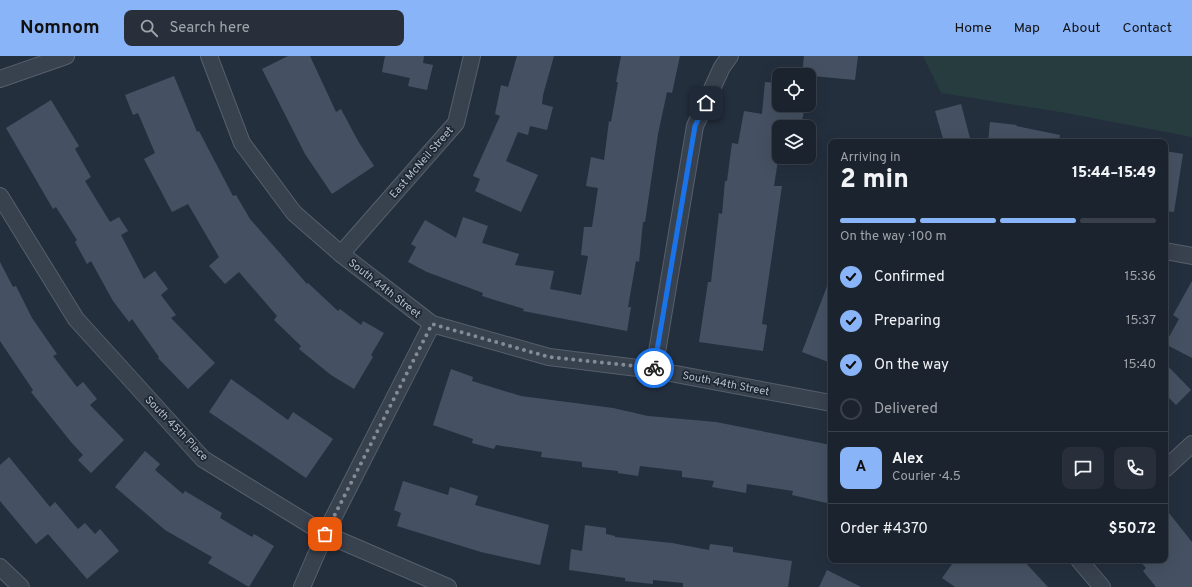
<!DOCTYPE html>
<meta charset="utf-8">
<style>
:root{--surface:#1b232e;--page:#282f3a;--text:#f1f3f6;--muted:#a0a4aa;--line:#39404a;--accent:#8ab4f8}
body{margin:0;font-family:Overpass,sans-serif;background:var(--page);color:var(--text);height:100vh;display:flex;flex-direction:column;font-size:15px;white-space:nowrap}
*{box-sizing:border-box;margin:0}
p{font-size:13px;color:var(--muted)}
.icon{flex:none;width:22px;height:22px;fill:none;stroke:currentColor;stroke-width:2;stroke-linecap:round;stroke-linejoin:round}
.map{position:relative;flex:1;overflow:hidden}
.drawer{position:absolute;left:828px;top:83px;width:340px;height:424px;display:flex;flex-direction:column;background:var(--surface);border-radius:8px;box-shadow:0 4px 16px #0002,0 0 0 1px var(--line)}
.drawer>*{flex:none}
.buttons{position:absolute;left:772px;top:12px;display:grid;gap:8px}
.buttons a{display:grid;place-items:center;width:44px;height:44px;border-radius:8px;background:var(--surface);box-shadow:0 4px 16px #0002,0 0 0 1px var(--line);font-size:20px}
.pin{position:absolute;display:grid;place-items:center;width:34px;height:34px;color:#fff;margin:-17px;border-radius:8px;box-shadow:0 2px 6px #0006}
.courier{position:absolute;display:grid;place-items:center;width:40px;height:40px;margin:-20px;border:3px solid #1a73e8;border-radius:50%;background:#fff;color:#222;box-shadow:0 1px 5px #0007}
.headline em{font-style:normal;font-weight:800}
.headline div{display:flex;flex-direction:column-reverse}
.headline{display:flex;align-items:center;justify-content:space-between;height:68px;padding:0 12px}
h1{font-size:26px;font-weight:800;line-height:30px}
.bar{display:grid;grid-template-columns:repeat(4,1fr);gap:6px 4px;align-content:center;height:48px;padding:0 12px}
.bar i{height:5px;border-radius:3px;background:var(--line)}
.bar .active{background:var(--accent)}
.bar p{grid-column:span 4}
.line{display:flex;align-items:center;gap:10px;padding:0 12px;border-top:1px solid var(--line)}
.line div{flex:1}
.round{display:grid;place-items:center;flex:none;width:42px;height:42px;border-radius:8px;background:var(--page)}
ol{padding:0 12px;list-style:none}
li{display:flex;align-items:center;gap:12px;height:44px}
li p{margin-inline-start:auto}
li .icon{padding:4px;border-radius:50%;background:var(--accent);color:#111;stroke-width:4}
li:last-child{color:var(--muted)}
li i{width:22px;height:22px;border:2px solid var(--line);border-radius:50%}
header{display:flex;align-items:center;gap:24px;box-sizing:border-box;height:56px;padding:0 20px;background:var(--accent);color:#111}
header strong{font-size:19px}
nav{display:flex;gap:22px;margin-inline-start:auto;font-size:14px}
.search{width:280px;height:36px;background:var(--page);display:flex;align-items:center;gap:10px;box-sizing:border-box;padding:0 14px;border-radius:8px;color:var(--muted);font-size:15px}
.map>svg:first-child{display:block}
.green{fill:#263c3f}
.building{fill:#455162}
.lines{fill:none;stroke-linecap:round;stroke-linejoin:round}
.minor-casing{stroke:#565f6c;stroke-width:18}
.minor{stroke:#38414e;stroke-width:16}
.done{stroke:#828b98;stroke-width:4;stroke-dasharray:0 7.2}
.route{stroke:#1a73e8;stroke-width:5}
.labels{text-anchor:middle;stroke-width:3.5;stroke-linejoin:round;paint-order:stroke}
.street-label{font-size:11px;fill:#b4bcc9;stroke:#1d2633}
</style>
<header>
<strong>Nomnom</strong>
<div class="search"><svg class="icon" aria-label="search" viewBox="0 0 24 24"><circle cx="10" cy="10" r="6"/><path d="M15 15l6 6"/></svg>Search here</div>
<nav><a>Home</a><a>Map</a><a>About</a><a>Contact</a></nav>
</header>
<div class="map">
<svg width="1192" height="531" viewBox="0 0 1192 531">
<rect width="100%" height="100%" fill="#242f3e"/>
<path class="green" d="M 923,0 L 1192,0 L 1192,81 L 1066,57 L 941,37 Z"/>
<g class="building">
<path d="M 288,0 L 310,0 L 336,56 L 341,53 L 358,85 L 374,110 L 332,138 L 305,98 L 262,13 Z"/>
<path d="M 385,0 L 424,0 L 423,7 L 433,9 L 427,34 L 408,30 L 410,22 L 382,16 Z"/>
<path d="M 517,0 L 554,0 L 543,39 L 542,48 L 553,51 L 547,74 L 530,70 L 528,79 L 518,76 L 506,105 L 538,119 L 521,156 L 475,135 L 480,123 L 473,120 L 500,60 L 495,58 L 501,29 L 508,31 Z"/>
<path d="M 621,0 L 680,0 L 672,37 L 667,36 L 658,78 L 645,166 L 643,166 L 639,206 L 636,205 L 628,251 L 631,251 L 627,275 L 523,255 L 524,253 L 482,240 L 483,237 L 427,216 L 408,206 L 416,191 L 411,188 L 425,164 L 456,182 L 463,161 L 488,170 L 482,187 L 519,198 L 515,209 L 554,215 L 550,233 L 581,239 L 588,200 L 581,199 L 584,171 L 592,171 L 598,132 L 586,130 L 591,101 L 604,104 L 609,65 L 611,66 L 618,26 L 616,26 Z"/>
<path d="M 804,0 L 858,0 L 855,24 L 802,19 Z"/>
<path d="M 174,20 L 197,76 L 199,75 L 233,140 L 236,139 L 250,163 L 307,228 L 308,227 L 338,255 L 340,253 L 361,269 L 363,265 L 384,277 L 371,299 L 373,301 L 354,333 L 331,319 L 299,293 L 301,290 L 274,264 L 277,260 L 239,216 L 225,228 L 209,210 L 219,201 L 188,148 L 172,156 L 144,103 L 155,97 L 138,57 L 133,59 L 125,39 Z"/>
<path d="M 765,26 L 779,27 L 779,49 L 805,49 L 801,71 L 779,71 L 779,98 L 774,130 L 782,130 L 762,268 L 767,269 L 763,295 L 699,286 L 708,226 L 711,226 L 719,157 L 722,158 L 725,125 L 727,125 L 732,87 L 738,88 L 744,55 L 762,58 Z"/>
<path d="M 51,44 L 79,90 L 75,93 L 91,121 L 85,125 L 110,166 L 119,161 L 128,175 L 121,179 L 144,223 L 155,215 L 168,233 L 161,239 L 176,259 L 171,262 L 215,307 L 188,333 L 158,302 L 159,301 L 132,263 L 129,266 L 113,245 L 91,205 L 87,208 L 75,186 L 77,184 L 56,151 L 53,153 L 6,72 Z"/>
<path d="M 961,48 L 971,86 L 944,86 L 935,55 Z"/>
<path d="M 990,66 L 1017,69 L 1016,70 L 1060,79 L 1059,86 L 988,86 Z"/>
<path d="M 1165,95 L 1183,98 L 1174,156 L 1165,155 Z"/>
<path d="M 0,206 L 13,231 L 16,230 L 32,262 L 57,298 L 53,300 L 77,331 L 83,326 L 97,343 L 90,349 L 124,384 L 91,417 L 78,404 L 83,399 L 71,386 L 31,336 L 33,334 L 0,285 Z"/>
<path d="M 829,225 L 831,226 L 831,307 L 802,296 Z"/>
<path d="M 1192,225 L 1192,302 L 1165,288 L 1179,263 L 1173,259 Z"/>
<path d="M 1165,307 L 1191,334 L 1176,349 L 1165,338 Z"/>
<path d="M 451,313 L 473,321 L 472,325 L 521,340 L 613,352 L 648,360 L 716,366 L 831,389 L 831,448 L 792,439 L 793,435 L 747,428 L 746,437 L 712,431 L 714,425 L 682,421 L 682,415 L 640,410 L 638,420 L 618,417 L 618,415 L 582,411 L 582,406 L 541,401 L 542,396 L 496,389 L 494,393 L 472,387 L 473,383 L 433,369 Z"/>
<path d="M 231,323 L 288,364 L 293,356 L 333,383 L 306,422 L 209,356 Z"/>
<path d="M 145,395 L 160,408 L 155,414 L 183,438 L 185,435 L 222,457 L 220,462 L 252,481 L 254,478 L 274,490 L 249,531 L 208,507 L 212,501 L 165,474 L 115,431 Z"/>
<path d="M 9,401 L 50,451 L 55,446 L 78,473 L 85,467 L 95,478 L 100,473 L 119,495 L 87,523 L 48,478 L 36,488 L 0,445 L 0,409 Z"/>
<path d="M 403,425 L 448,439 L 450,431 L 478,440 L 475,449 L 549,469 L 540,509 L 481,496 L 397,470 L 401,457 L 394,454 Z"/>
<path d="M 1165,452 L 1192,486 L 1192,531 L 1156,531 L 1143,515 L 1146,512 L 1139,504 L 1165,504 Z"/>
<path d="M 585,469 L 606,472 L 606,478 L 615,480 L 615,481 L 672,487 L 709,494 L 710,488 L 733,491 L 733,496 L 792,505 L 788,531 L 683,531 L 683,527 L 653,524 L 653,528 L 625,525 L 625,522 L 569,514 L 571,493 L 582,495 Z"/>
<path d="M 955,504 L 1023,504 L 1048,531 L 955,531 L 942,522 Z"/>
<path d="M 827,514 L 861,531 L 819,531 Z"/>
</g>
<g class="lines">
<defs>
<g id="minor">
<path d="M 209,0 L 242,87 L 294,157 L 341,198 L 432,268 L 549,301 L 654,314 L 831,347"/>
<path d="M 0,23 L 66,0"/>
<path d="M 0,140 L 76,263 L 203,403 L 325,478 L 448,531"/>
<path d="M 1165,195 L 1192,200"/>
<path d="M 341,198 L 456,67 L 472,0"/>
<path d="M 654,314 L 695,70 L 722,11 L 730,0"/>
<path d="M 1165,413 L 1192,388"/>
<path d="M 1079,504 L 1102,531"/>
<path d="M 0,511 L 21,531"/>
<path d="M 302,531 L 325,478 L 432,268"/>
</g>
</defs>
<use href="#minor" class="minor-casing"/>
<use href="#minor" class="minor"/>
</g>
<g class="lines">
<path class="done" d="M 325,478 L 432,268 L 549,301 L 654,312"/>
<path class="route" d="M 654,312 L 695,70 L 706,47"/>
</g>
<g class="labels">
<g class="street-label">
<text transform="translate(421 106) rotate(-49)" y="4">East McNeil Street</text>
<text transform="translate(385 232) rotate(38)" y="4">South 44th Street</text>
<text transform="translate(726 327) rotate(11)" y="4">South 44th Street</text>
<text transform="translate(177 372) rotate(46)" y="4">South 45th Place</text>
</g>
</g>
</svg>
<div class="buttons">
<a><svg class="icon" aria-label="locate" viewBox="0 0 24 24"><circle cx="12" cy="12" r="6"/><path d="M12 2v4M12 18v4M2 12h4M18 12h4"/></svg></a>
<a><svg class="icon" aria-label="layers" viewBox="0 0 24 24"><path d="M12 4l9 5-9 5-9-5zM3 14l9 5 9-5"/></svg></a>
</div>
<div class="pin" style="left:325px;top:478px;background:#ea580c"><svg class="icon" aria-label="bag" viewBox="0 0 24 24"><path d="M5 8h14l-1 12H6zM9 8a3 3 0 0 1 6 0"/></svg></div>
<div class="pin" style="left:706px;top:47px;background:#1f2937"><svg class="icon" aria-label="home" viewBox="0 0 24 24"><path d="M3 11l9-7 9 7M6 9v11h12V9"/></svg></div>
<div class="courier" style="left:654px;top:312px"><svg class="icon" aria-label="bike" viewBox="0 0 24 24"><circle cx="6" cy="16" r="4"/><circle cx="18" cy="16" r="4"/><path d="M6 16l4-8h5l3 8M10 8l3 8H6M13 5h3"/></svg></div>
<section class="drawer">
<div class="headline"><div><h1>2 min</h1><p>Arriving in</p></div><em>15:44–15:49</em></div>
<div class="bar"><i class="active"></i><i class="active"></i><i class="active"></i><i></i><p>On the way · 100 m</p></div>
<ol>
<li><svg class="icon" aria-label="check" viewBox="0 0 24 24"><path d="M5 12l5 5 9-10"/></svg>Confirmed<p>15:36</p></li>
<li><svg class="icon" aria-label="check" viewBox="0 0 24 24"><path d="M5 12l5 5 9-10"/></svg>Preparing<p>15:37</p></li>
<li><svg class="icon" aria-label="check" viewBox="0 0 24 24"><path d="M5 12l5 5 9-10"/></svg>On the way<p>15:40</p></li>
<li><i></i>Delivered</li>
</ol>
<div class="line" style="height:72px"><b class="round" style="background:var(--accent);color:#111">A</b><div><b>Alex</b><p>Courier · 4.5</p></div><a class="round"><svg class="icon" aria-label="chat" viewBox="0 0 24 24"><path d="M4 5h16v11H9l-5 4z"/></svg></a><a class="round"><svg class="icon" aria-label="phone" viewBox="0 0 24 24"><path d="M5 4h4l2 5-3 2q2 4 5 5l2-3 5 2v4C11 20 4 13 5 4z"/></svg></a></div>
<div class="line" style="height:52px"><div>Order #4370</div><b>$50.72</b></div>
</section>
</div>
